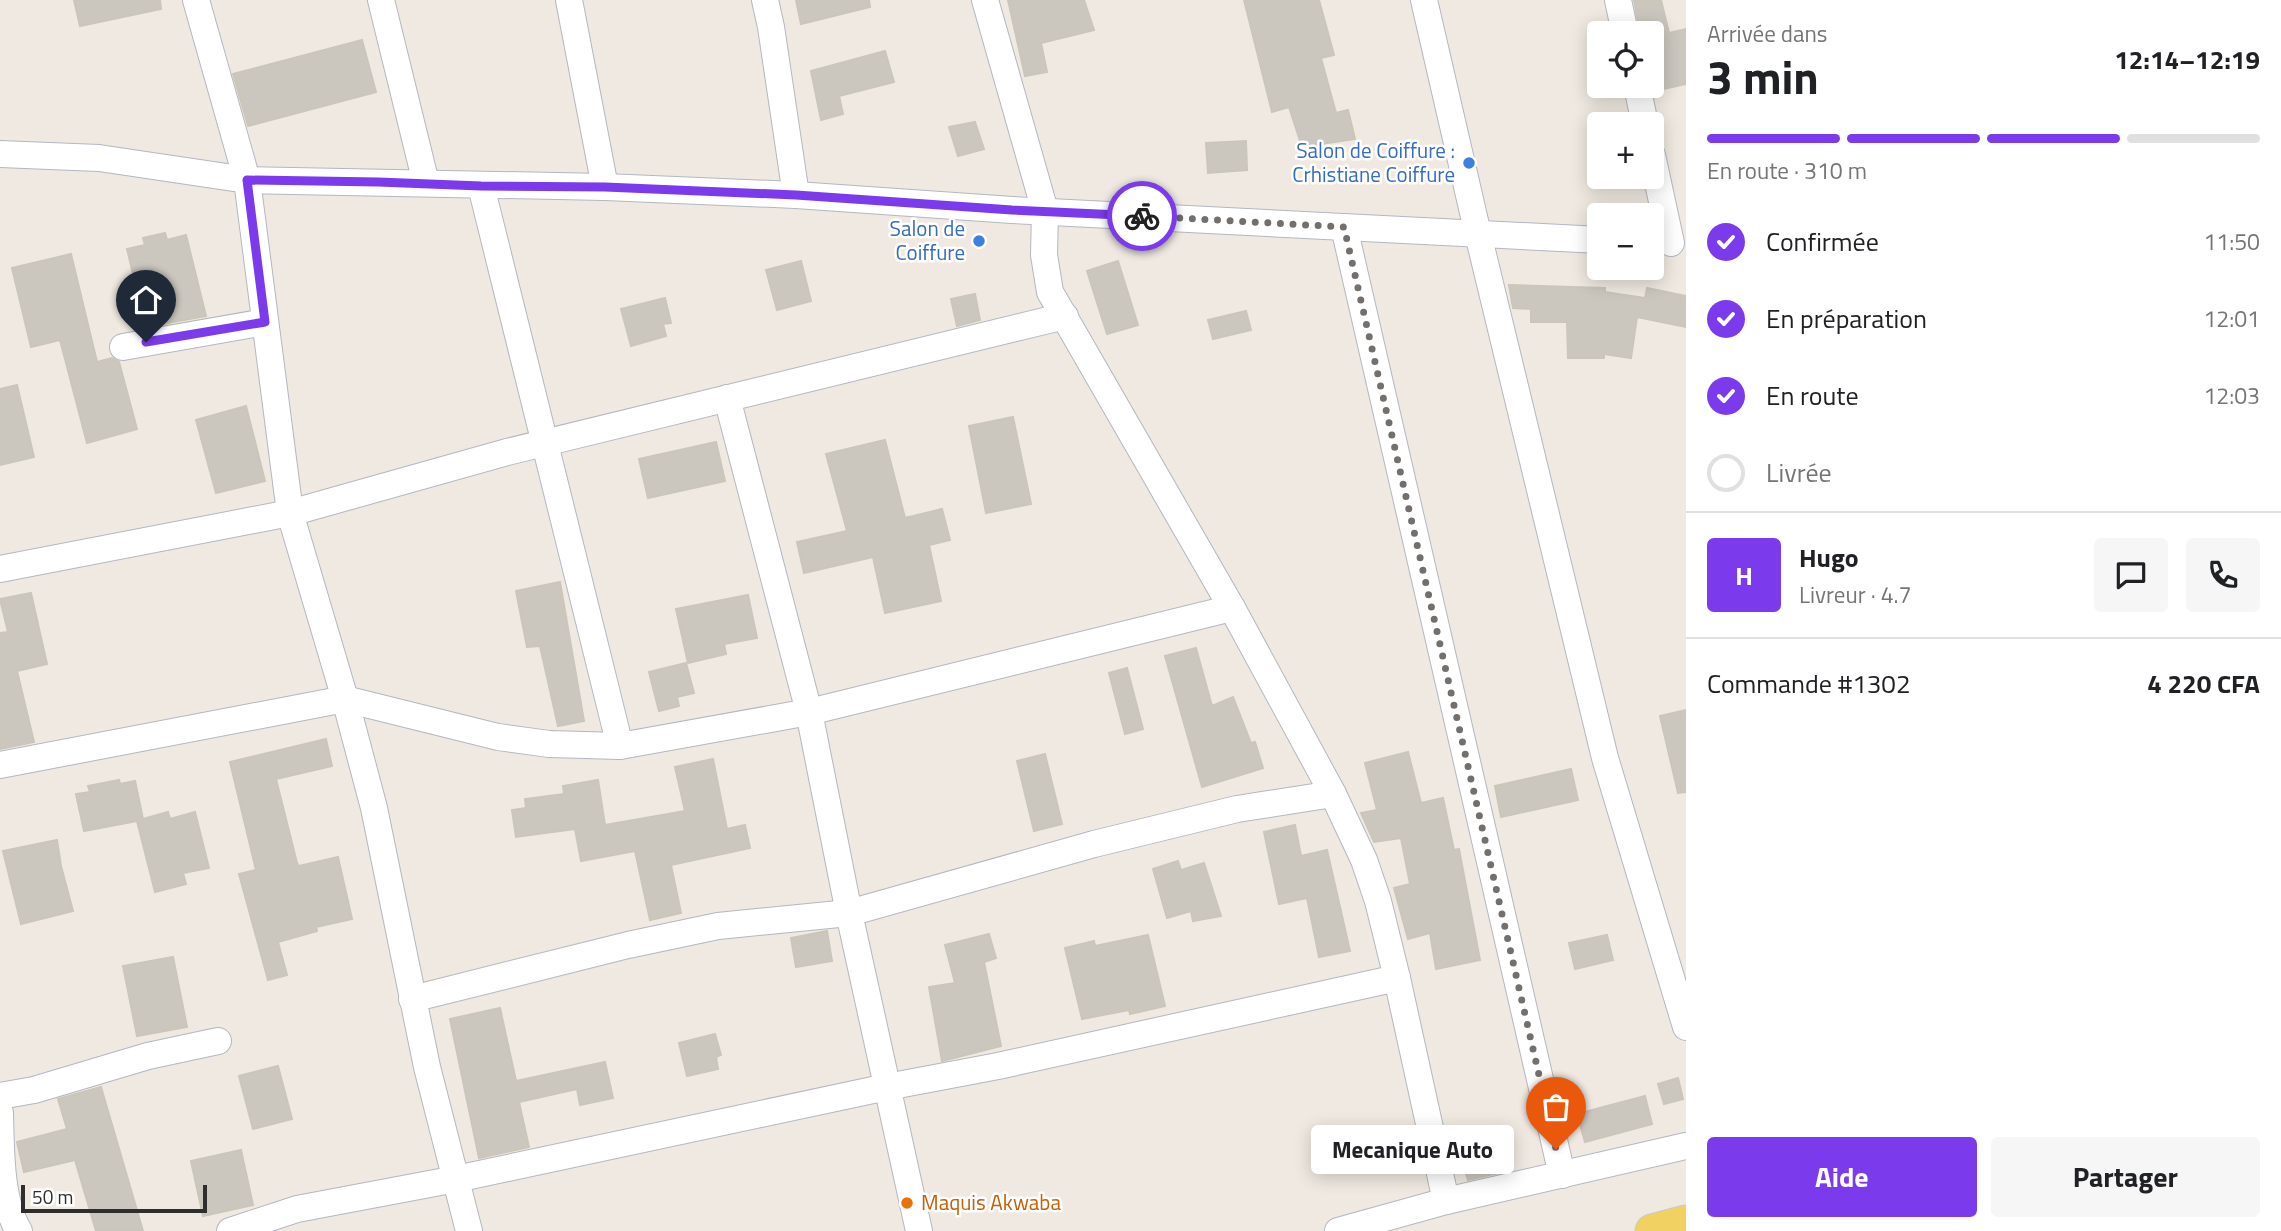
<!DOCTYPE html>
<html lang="fr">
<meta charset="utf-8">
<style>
:root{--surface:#fff;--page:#f6f6f6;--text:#202124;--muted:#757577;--line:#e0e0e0;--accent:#7c3aed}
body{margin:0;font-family:"Titillium Web",sans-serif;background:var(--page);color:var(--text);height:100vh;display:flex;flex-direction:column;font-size:26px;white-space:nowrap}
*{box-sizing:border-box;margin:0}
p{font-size:23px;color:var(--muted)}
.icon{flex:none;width:38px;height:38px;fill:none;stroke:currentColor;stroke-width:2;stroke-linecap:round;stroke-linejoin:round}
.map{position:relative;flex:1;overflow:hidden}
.details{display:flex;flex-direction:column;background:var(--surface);width:595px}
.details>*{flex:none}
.buttons{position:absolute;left:1587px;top:21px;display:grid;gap:14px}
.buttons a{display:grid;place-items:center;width:77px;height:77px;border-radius:7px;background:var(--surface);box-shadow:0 4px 18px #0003;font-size:35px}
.scale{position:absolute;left:21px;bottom:18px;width:186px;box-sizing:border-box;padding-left:7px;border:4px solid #2e2e2e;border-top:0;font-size:19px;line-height:24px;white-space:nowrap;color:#2e2e2e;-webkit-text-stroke:5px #fff;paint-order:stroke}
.pin{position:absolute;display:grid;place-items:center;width:60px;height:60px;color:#fff;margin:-72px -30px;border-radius:50% 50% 50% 0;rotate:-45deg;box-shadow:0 0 7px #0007}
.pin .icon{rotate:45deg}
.courier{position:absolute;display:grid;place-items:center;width:70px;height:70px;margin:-35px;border:5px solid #7c3aed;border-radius:50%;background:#fff;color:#222;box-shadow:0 2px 9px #0007}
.bubble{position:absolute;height:49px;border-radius:7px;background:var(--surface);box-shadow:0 4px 18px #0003;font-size:23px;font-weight:700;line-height:49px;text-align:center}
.headline em{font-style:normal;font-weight:700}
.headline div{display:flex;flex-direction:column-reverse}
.headline{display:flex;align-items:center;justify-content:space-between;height:119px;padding:0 21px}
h1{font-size:46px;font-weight:700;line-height:52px}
.bar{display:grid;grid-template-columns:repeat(4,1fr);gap:10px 7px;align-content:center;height:84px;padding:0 21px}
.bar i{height:9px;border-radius:5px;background:var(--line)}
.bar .active{background:var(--accent)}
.bar p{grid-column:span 4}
.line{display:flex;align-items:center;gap:18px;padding:0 21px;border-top:2px solid var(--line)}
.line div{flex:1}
.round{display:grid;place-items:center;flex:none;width:74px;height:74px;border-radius:7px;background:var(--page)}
ol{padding:0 21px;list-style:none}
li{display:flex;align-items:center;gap:21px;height:77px}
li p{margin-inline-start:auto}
li .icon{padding:7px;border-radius:50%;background:var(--accent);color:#fff;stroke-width:4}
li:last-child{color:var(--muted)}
li i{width:38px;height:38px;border:4px solid var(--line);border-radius:50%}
.button{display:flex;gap:14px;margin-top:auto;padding:14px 21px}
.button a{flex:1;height:80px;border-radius:7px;background:var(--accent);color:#fff;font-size:28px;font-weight:700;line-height:80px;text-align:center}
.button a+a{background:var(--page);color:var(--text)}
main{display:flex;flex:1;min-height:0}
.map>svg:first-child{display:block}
.building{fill:#cbc7bf;stroke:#cbc5ba;stroke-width:2}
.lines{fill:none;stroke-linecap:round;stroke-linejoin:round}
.minor-casing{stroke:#b4b7c1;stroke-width:28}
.major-casing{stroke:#c9c9c9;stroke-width:35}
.minor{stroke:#fff;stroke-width:26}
.major{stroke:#f2d163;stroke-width:33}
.done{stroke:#726f6d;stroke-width:7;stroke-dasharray:0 12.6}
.route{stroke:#7c3aed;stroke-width:9}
.shop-dot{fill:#3f7fe0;stroke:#fff;stroke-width:2.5}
.food-dot{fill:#e8710a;stroke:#fff;stroke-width:2.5}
.labels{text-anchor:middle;stroke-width:5;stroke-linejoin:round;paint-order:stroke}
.shop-label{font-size:21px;fill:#366cbe;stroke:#fff;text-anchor:end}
.food-label{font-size:21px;fill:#c56008;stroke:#fff;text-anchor:start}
</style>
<main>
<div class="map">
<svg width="1686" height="1231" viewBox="0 0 1686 1231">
<rect width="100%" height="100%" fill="#efe9e1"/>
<g class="building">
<path d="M 74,0 L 160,0 L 161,9 L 80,26 Z"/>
<path d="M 796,0 L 869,0 L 870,7 L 801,24 Z"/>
<path d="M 1008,0 L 1084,0 L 1094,30 L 1041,43 L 1047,72 L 1025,76 Z"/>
<path d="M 1244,0 L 1319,0 L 1334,55 L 1321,58 L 1336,113 L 1348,110 L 1355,139 L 1302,147 L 1289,107 L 1272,112 Z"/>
<path d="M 1634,0 L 1661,0 L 1669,33 L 1686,29 L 1686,84 L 1654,91 L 1652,82 L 1652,33 L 1640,33 Z"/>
<path d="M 362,40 L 376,92 L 248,126 L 233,74 Z"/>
<path d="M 885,51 L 894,82 L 839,96 L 843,114 L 821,120 L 811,71 Z"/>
<path d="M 975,122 L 984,149 L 958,156 L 949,127 Z"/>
<path d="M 1246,141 L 1247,170 L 1208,173 L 1206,143 Z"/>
<path d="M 165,233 L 167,240 L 186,235 L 206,316 L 146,327 L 127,249 L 145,245 L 143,238 Z"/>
<path d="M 71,254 L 97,362 L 112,358 L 119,362 L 137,429 L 87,443 L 60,340 L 31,347 L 12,268 Z"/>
<path d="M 801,261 L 811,301 L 777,310 L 766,270 Z"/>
<path d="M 1118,261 L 1138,325 L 1107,334 L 1087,271 Z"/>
<path d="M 1509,285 L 1605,288 L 1605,292 L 1645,298 L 1647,288 L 1686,296 L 1686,327 L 1637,317 L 1631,358 L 1604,354 L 1604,358 L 1568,358 L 1567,322 L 1531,322 L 1531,309 L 1513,308 Z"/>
<path d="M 975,294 L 980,320 L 957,326 L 951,299 Z"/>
<path d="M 665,298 L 671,323 L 663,324 L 666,336 L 631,346 L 621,309 Z"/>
<path d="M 1246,311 L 1251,330 L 1213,339 L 1208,320 Z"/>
<path d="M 17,385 L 34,457 L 0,465 L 0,389 Z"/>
<path d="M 246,406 L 265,481 L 216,493 L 196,420 Z"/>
<path d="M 1013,417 L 1031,504 L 986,513 L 969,426 Z"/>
<path d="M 885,440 L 905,518 L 942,509 L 950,540 L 929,545 L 941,601 L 885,613 L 873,557 L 804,573 L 797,542 L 847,531 L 826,454 Z"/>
<path d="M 716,442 L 725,481 L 648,498 L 639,459 Z"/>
<path d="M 560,582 L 584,721 L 558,726 L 540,646 L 527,647 L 516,591 Z"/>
<path d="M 31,593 L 47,664 L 17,671 L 34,742 L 0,749 L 0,633 L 8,632 L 0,599 Z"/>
<path d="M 748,595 L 757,638 L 724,644 L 726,654 L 688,663 L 676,609 Z"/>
<path d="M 1196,648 L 1212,706 L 1233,697 L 1251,743 L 1255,742 L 1263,768 L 1202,787 L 1165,656 Z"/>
<path d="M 686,663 L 694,693 L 677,697 L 679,706 L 659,711 L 649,672 Z"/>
<path d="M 1127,668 L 1143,729 L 1125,734 L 1109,673 Z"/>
<path d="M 1686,710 L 1686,792 L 1678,793 L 1660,716 Z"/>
<path d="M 326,739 L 332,766 L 276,779 L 297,863 L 299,866 L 338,857 L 352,919 L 316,927 L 317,931 L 278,942 L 287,975 L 268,980 L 239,874 L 256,870 L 230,762 Z"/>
<path d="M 1408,752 L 1421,803 L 1443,798 L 1454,850 L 1459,849 L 1480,960 L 1436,969 L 1430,933 L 1408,939 L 1394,888 L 1410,884 L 1401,838 L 1374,842 L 1361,813 L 1377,810 L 1365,763 Z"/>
<path d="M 1045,754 L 1062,824 L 1034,831 L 1017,761 Z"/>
<path d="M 713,759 L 727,829 L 745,825 L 750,848 L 671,865 L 681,913 L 650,920 L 635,851 L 581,861 L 575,829 L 516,837 L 512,810 L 526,808 L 525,799 L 564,794 L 563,786 L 598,780 L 605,825 L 685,811 L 675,767 Z"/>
<path d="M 1571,769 L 1578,800 L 1501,817 L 1495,786 Z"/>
<path d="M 119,780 L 120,784 L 135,781 L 143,819 L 168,812 L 170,819 L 195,812 L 209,868 L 183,873 L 186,884 L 155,892 L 137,821 L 84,831 L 76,794 L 90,792 L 88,786 Z"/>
<path d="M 1295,825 L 1301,856 L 1327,850 L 1350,951 L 1319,957 L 1307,898 L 1279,904 L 1264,832 Z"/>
<path d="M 57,840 L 61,866 L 73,911 L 21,924 L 3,851 Z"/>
<path d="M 1178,861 L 1181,870 L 1204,863 L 1221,916 L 1193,921 L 1191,911 L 1167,918 L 1153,869 Z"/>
<path d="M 827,931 L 832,961 L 796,967 L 791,938 Z"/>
<path d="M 989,934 L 996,958 L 984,962 L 1001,1046 L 942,1061 L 929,987 L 955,983 L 945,945 Z"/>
<path d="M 1148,935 L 1165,1006 L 1130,1014 L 1129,1010 L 1082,1019 L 1065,948 L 1094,941 L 1095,946 Z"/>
<path d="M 1607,935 L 1613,960 L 1575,969 L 1569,943 Z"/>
<path d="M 173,957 L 187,1027 L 137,1036 L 123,966 Z"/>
<path d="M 500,1008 L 516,1081 L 605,1062 L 613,1098 L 580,1105 L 577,1089 L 519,1102 L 529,1147 L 479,1158 L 450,1019 Z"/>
<path d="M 715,1034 L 721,1055 L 716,1057 L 718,1069 L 687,1076 L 679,1043 Z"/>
<path d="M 278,1066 L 292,1119 L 253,1129 L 239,1076 Z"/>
<path d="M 1678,1078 L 1683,1099 L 1664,1104 L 1658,1084 Z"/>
<path d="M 101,1087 L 143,1231 L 96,1231 L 75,1160 L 24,1172 L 17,1142 L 67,1129 L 58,1099 Z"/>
<path d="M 1645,1096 L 1652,1124 L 1585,1142 L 1577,1114 Z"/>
<path d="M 1500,1137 L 1511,1170 L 1468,1180 L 1458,1149 Z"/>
<path d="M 241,1150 L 253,1205 L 203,1216 L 191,1161 Z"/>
</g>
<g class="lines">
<defs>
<g id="minor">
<path d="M 196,0 L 247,180 L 290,513 L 345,699 L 374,808 L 427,1067 L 469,1231"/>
<path d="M 381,0 L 426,183"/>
<path d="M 569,0 L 605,187"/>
<path d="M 765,0 L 771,27 L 796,195"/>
<path d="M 985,0 L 1045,211 L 1044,255 L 1050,292 L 1232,608 L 1333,794 L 1364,860 L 1378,901 L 1397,978 L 1446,1201"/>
<path d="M 1424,0 L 1478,234 L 1605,758 L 1686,1027"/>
<path d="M 1618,0 L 1625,33"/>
<path d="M 1637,86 L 1645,124"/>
<path d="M 0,154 L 99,158 L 247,180 L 605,187 L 796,195 L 1012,210 L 1600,240"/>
<path d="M 1652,155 L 1671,243"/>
<path d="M 481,186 L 620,746"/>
<path d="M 1344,227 L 1562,1175"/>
<path d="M 123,347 L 265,322"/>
<path d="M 0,569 L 290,513 L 507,452 L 1065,316"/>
<path d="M 0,765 L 345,699 L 498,737 L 549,744 L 620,746 L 809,712 L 727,398"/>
<path d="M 412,999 L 628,945 L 718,926 L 849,913 L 1094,844 L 1237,809 L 1333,794"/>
<path d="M 0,1096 L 34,1090 L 148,1056 L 218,1041"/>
<path d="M 0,1113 C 1,1148 0,1201 19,1231"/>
<path d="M 230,1231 L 297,1209 L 456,1179 L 887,1087 L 998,1066 L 1397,978"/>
<path d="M 919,1231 L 849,913 L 809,712 L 1232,608"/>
<path d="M 1338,1231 L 1446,1201 L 1686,1146"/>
</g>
<path id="major" d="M 1652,1231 L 1686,1222"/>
</defs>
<use href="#minor" class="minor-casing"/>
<use href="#major" class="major-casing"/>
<use href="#minor" class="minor"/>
<use href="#major" class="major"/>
</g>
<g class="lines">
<path class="done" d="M 1142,216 L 1344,227 L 1556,1149"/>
<path class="route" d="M 146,342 L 265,322 L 247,180 L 378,182 L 481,186 L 605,187 L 796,195 L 1012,210 L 1142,216"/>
</g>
<g class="shop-dot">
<circle cx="1469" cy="163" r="7"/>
<circle cx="979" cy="241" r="7"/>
</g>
<circle class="food-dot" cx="907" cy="1203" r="7"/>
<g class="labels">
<g class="shop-label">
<text x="1455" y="158">Salon de Coiffure :<tspan x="1455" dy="24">Crhistiane Coiffure</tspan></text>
<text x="965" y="236">Salon de<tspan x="965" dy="24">Coiffure</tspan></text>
</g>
<g class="food-label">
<text x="921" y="1210">Maquis Akwaba</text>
</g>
</g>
</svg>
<div class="buttons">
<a><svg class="icon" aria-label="locate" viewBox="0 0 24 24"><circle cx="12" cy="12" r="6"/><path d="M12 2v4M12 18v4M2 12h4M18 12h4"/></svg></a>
<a>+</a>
<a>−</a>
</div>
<div class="scale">50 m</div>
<div class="pin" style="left:1556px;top:1149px;background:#ea580c"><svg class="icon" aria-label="bag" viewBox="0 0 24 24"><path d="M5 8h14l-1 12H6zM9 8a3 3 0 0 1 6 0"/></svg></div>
<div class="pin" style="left:146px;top:342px;background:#1f2937"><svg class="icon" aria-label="home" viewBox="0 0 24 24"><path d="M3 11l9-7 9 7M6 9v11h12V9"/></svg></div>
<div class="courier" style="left:1142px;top:216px"><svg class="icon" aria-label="bike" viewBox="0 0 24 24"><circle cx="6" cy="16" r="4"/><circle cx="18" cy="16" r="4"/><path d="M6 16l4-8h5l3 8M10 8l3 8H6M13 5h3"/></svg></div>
<div class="bubble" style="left:1311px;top:1125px;width:203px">Mecanique Auto</div>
</div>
<section class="details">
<div class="headline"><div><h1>3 min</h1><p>Arrivée dans</p></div><em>12:14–12:19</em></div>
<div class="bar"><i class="active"></i><i class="active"></i><i class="active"></i><i></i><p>En route · 310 m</p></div>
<ol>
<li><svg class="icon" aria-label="check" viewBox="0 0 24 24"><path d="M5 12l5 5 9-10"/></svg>Confirmée<p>11:50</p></li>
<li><svg class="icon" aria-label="check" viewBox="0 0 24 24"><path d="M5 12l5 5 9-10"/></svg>En préparation<p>12:01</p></li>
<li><svg class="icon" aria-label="check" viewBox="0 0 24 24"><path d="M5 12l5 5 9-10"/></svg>En route<p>12:03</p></li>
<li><i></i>Livrée</li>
</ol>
<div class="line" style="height:126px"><b class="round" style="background:var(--accent);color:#fff">H</b><div><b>Hugo</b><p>Livreur · 4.7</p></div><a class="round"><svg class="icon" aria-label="chat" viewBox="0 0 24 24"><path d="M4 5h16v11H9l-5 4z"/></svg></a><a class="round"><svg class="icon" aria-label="phone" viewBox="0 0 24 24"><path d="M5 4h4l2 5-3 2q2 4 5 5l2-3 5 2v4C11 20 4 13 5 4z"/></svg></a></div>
<div class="line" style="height:91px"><div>Commande #1302</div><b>4 220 CFA</b></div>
<div class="button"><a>Aide</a><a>Partager</a></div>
</section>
</main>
